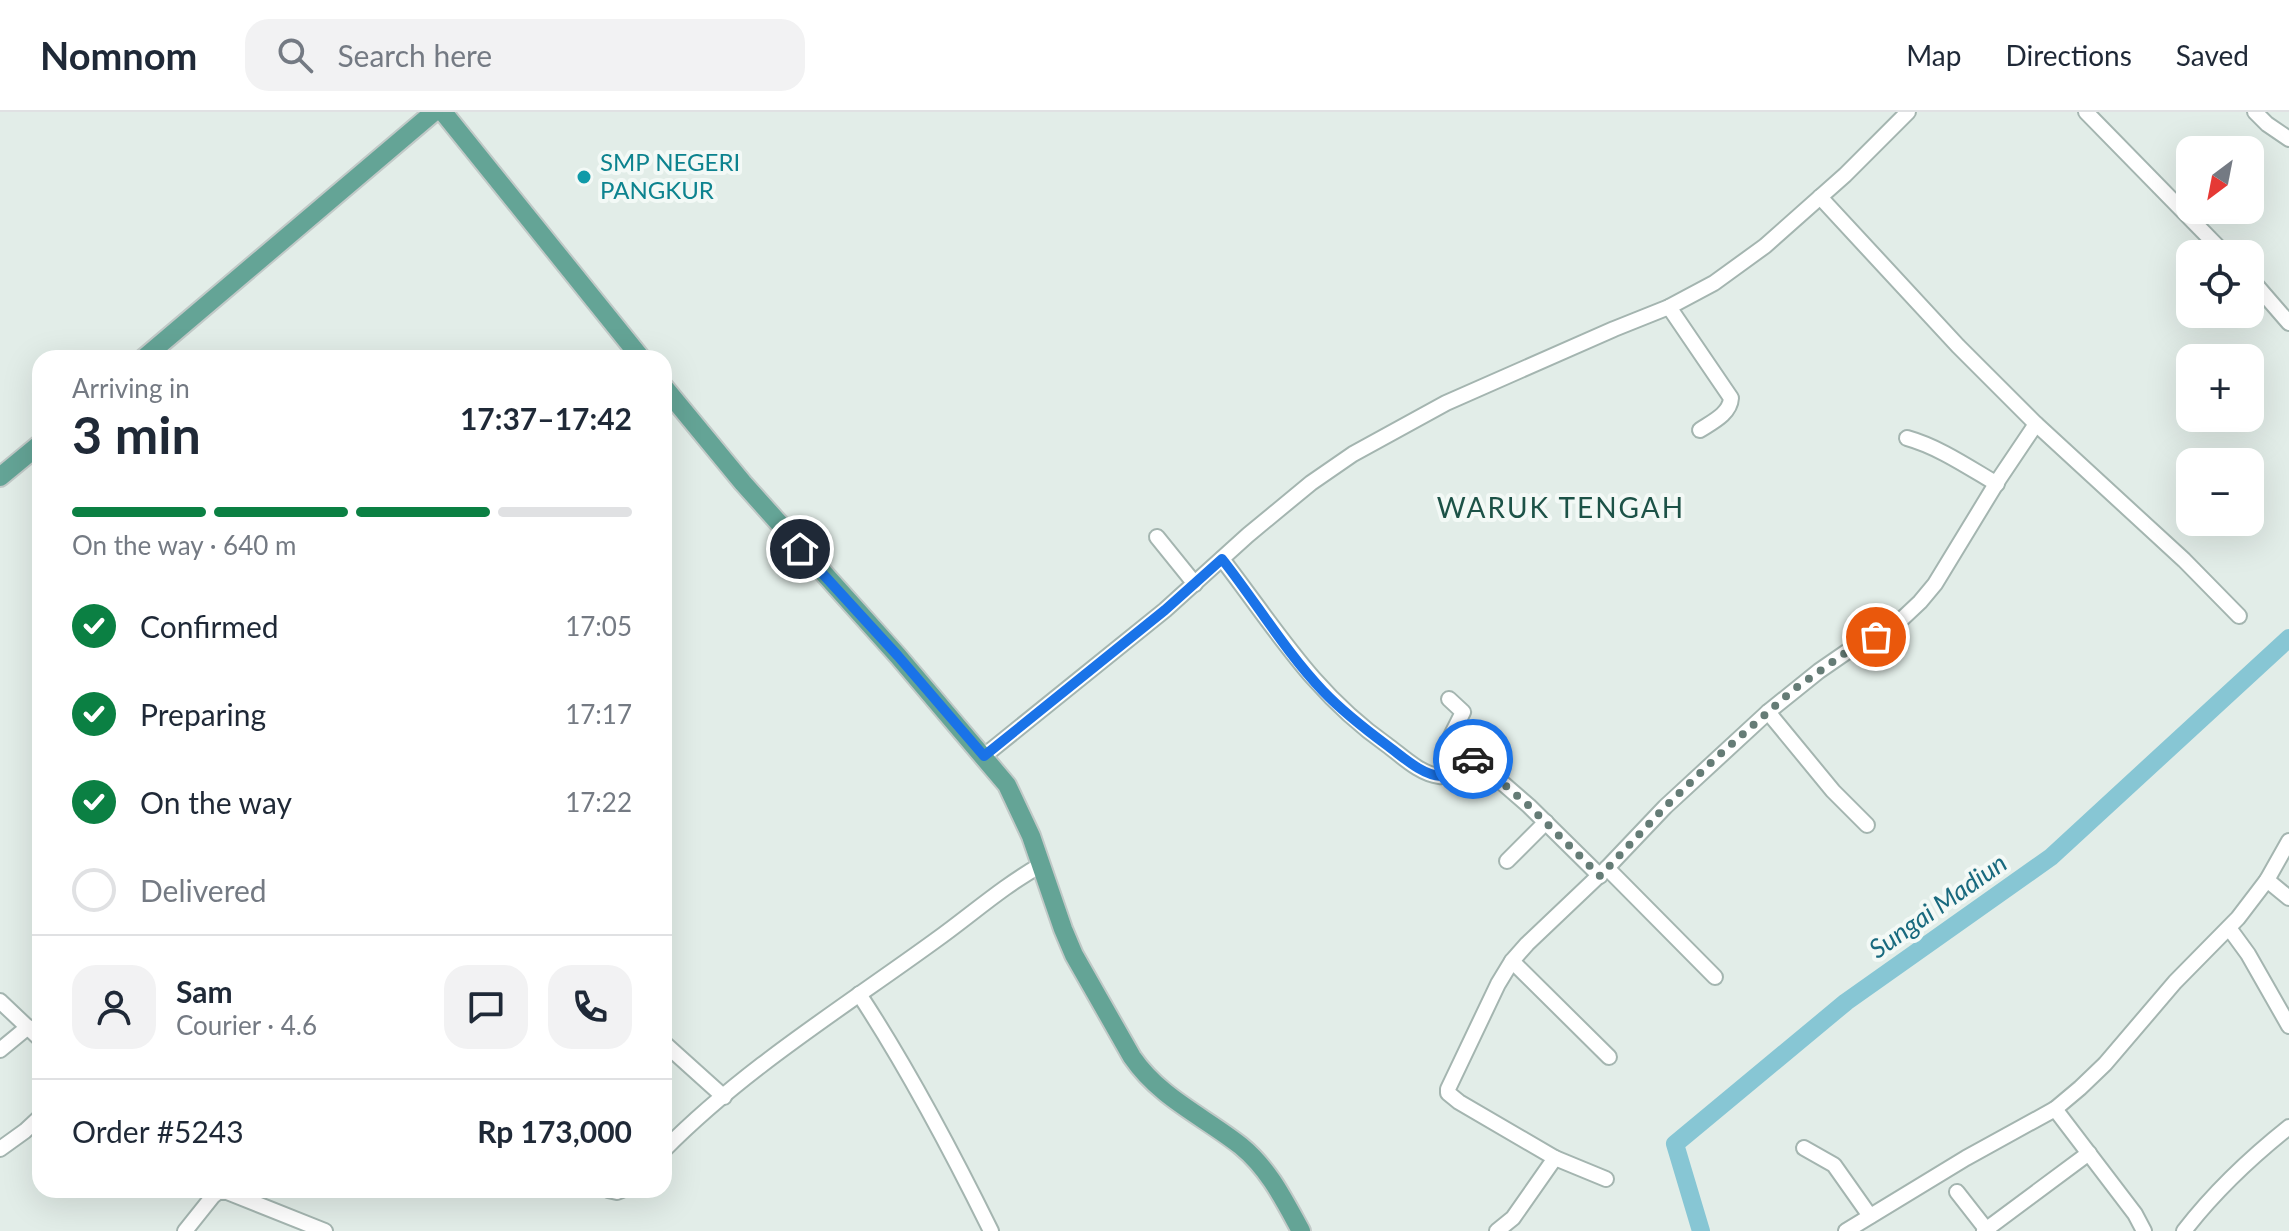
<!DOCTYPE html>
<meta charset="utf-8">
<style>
:root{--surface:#fff;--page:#f2f2f3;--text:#1f2937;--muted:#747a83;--line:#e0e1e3;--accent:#0b8043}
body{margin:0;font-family:Lato,sans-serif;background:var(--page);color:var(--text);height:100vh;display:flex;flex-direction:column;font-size:30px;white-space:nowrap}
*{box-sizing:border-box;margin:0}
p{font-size:26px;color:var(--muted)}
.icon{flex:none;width:44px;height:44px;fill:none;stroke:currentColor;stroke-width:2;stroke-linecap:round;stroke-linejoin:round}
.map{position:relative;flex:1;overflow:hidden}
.panel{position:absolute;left:32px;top:238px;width:640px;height:848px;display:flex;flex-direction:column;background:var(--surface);border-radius:24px;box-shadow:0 8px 32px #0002}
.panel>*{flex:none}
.needle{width:52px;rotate:212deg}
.tools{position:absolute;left:2176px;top:24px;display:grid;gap:16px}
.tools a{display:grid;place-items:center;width:88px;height:88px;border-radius:16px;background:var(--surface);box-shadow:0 8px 32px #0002;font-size:40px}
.pin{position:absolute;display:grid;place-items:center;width:68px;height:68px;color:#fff;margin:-34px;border:4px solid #fff;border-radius:50%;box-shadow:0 2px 8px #0007}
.courier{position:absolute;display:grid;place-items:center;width:80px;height:80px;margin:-40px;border:6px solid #1a73e8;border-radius:50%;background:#fff;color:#222;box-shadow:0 2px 10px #0007}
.summary em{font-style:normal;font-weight:700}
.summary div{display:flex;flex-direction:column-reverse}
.summary{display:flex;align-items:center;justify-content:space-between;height:136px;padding:0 40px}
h1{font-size:52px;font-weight:700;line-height:60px}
.bar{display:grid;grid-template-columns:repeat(4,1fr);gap:12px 8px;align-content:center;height:96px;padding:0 40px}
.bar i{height:10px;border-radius:6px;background:var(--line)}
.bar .on{background:var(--accent)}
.bar p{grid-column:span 4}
.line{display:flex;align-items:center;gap:20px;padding:0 40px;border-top:2px solid var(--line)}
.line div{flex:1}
.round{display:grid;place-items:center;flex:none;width:84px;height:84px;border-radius:24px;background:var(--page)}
ol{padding:0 40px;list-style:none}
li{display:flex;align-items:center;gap:24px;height:88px}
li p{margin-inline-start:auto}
li .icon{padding:8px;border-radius:50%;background:var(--accent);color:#fff;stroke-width:4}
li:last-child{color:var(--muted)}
li i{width:44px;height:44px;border:4px solid var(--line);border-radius:50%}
header{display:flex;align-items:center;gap:48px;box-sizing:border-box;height:112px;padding:0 40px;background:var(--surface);border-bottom:2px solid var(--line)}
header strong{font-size:38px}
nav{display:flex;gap:44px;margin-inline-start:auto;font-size:28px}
.search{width:560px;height:72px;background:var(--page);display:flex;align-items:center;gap:20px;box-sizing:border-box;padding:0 28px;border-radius:24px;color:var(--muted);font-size:30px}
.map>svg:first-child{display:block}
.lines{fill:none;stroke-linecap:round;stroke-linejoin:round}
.river{stroke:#87c6d4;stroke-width:18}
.minor-casing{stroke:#a4b5b0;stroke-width:18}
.major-casing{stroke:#c1c9c7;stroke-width:22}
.minor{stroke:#fff;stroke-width:14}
.major{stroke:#64a496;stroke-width:18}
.done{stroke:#657c76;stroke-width:8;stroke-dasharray:0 14.4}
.route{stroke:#1a73e8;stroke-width:10}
.culture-dot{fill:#0f9aa8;stroke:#f3f9f6;stroke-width:3}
.labels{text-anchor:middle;stroke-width:8;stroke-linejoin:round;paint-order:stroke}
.culture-label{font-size:24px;fill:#0d838f;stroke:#f3f9f6;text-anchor:start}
.water-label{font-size:26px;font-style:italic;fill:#18697e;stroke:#f3f9f6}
.quarter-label{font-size:28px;letter-spacing:2px;fill:#1c5247;stroke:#f3f9f6}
</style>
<header>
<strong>Nomnom</strong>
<div class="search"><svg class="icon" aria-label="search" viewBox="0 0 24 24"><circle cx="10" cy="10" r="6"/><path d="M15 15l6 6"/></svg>Search here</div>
<nav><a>Map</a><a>Directions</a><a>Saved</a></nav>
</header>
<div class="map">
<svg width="2289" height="1119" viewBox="0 0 2289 1119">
<rect width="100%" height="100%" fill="#e2ede8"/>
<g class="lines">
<path class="river" d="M 1701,1119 L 1675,1032 L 1846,890 L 2051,745 L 2289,526"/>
<defs>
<g id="minor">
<path d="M 2086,0 L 2225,142"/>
<path d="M 2255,0 L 2267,12 L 2289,27"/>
<path d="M 1820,85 L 1958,234 L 2036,312 L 2184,448 L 2239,504"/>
<path d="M 2250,166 L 2289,211"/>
<path d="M 1669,195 L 1731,286 C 1730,302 1712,310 1700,318"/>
<path d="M 1907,326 C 1939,335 1968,355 1997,372"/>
<path d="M 1157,425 L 1195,472"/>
<path d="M 1222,447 C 1276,517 1313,581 1387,633 C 1402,644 1420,662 1439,664 C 1455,666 1462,647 1476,648 L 1529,694 L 1600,764"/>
<path d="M 1449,587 L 1463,600 L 1450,626 L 1468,648"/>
<path d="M 1768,600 L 1833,679 L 1867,713"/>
<path d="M 984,644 L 1165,498 L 1248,423 L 1311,371 L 1353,342 L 1446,291 L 1614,217 L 1669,195 L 1714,171 L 1765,134 L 1845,63 L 1908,0"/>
<path d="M 1507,749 L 1546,710"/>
<path d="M 1607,756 L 1715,865"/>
<path d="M 2267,768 L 2289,786"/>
<path d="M 2229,816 L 2248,842 L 2289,914"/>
<path d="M 1512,849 L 1609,945"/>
<path d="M 859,882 C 909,958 951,1038 991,1119"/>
<path d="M 0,889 L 40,927"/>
<path d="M 664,931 L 724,985"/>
<path d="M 0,938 L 28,915"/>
<path d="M 2055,997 L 2135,1102 L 2144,1119"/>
<path d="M 1804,1036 L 1834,1053 L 1870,1104"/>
<path d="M 0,1037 L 25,1019 L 40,1005"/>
<path d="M 664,1038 C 745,956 844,895 936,828 C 971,803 1003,774 1041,753"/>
<path d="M 1555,1046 L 1606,1067"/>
<path d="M 608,1078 L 617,1080 L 622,1078"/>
<path d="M 1957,1080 L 1986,1117"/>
<path d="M 185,1119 L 213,1084 L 218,1080 L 227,1080 L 325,1119"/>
<path d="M 1497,1119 L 1513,1106 L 1555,1046 L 1459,990 L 1448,981 L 1448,977 L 1498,872 L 1512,849 L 1527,832 L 1607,756 L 1665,695 L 1768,600 L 1819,559 L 1848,539 L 1876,525 L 1903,506 L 1920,490 L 1935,472 L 1999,367 L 2036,312"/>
<path d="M 1846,1119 L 1966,1046 L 2055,997 L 2080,976 L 2105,952 L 2175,870 L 2238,806 L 2267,768 L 2289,729"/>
<path d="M 1984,1119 L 2089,1041"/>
<path d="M 2184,1119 C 2215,1079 2250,1046 2289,1015"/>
</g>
<g id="major">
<path d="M 443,0 L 641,246"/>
<path d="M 144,246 L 434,0"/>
<path d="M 664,275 L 743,371 L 898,544 L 1007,673 L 1031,724 L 1063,817 L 1074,843 L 1132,945 C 1160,986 1203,1004 1241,1034 C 1269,1057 1284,1088 1301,1119"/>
<path d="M 0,365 L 40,332"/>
</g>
</defs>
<use href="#minor" class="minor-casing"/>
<use href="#major" class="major-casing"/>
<use href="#minor" class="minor"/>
<use href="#major" class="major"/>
</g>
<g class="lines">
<path class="done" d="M 1473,647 L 1476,648 L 1529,694 L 1600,764 L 1665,695 L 1718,644 L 1793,578 L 1848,539 L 1876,525"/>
<path class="route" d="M 800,437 L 898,544 L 984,644 L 1165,498 L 1222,447 C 1256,490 1285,539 1323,579 C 1343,600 1365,617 1388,634 C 1403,645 1422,663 1441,664 C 1455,664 1461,650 1473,647"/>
</g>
<circle class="culture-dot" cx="584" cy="65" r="8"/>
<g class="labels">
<g class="culture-label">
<text x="600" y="59">SMP NEGERI<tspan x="600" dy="28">PANGKUR</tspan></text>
</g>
<g class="water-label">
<text transform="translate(1938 794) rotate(-35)" y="9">Sungai Madiun</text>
</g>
<g class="quarter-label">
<text x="1561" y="406">WARUK TENGAH</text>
</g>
</g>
</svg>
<div class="tools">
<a><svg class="needle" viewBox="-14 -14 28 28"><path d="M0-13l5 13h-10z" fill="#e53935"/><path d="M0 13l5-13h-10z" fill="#747a83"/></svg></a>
<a><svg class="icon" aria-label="locate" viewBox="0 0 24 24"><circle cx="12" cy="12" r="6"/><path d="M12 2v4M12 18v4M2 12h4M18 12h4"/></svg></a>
<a>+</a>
<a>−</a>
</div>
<div class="pin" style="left:1876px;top:525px;background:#ea580c"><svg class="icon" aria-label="bag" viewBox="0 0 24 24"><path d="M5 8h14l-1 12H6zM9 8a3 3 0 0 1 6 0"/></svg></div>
<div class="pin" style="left:800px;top:437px;background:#1f2937"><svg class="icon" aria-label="home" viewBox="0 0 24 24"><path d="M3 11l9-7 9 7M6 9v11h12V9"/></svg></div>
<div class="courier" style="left:1473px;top:647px"><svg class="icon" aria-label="car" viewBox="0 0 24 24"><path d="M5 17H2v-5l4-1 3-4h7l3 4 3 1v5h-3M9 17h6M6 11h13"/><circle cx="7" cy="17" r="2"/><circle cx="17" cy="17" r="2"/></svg></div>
<section class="panel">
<div class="summary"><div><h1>3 min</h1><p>Arriving in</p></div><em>17:37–17:42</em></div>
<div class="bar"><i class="on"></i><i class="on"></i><i class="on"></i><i></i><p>On the way · 640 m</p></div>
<ol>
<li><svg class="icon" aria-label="check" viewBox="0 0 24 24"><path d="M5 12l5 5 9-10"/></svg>Confirmed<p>17:05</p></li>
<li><svg class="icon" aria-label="check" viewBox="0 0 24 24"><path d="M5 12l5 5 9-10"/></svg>Preparing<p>17:17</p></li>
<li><svg class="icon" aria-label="check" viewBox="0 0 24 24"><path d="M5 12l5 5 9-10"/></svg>On the way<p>17:22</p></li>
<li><i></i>Delivered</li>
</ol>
<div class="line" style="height:144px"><a class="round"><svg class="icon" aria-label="person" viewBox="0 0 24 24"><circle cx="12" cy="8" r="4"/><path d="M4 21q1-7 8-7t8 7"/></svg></a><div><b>Sam</b><p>Courier · 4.6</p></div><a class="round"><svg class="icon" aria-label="chat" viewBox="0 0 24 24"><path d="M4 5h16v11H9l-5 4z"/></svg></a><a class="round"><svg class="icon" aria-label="phone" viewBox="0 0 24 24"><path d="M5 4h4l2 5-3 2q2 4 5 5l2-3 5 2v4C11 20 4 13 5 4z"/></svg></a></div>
<div class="line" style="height:104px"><div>Order #5243</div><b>Rp 173,000</b></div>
</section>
</div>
